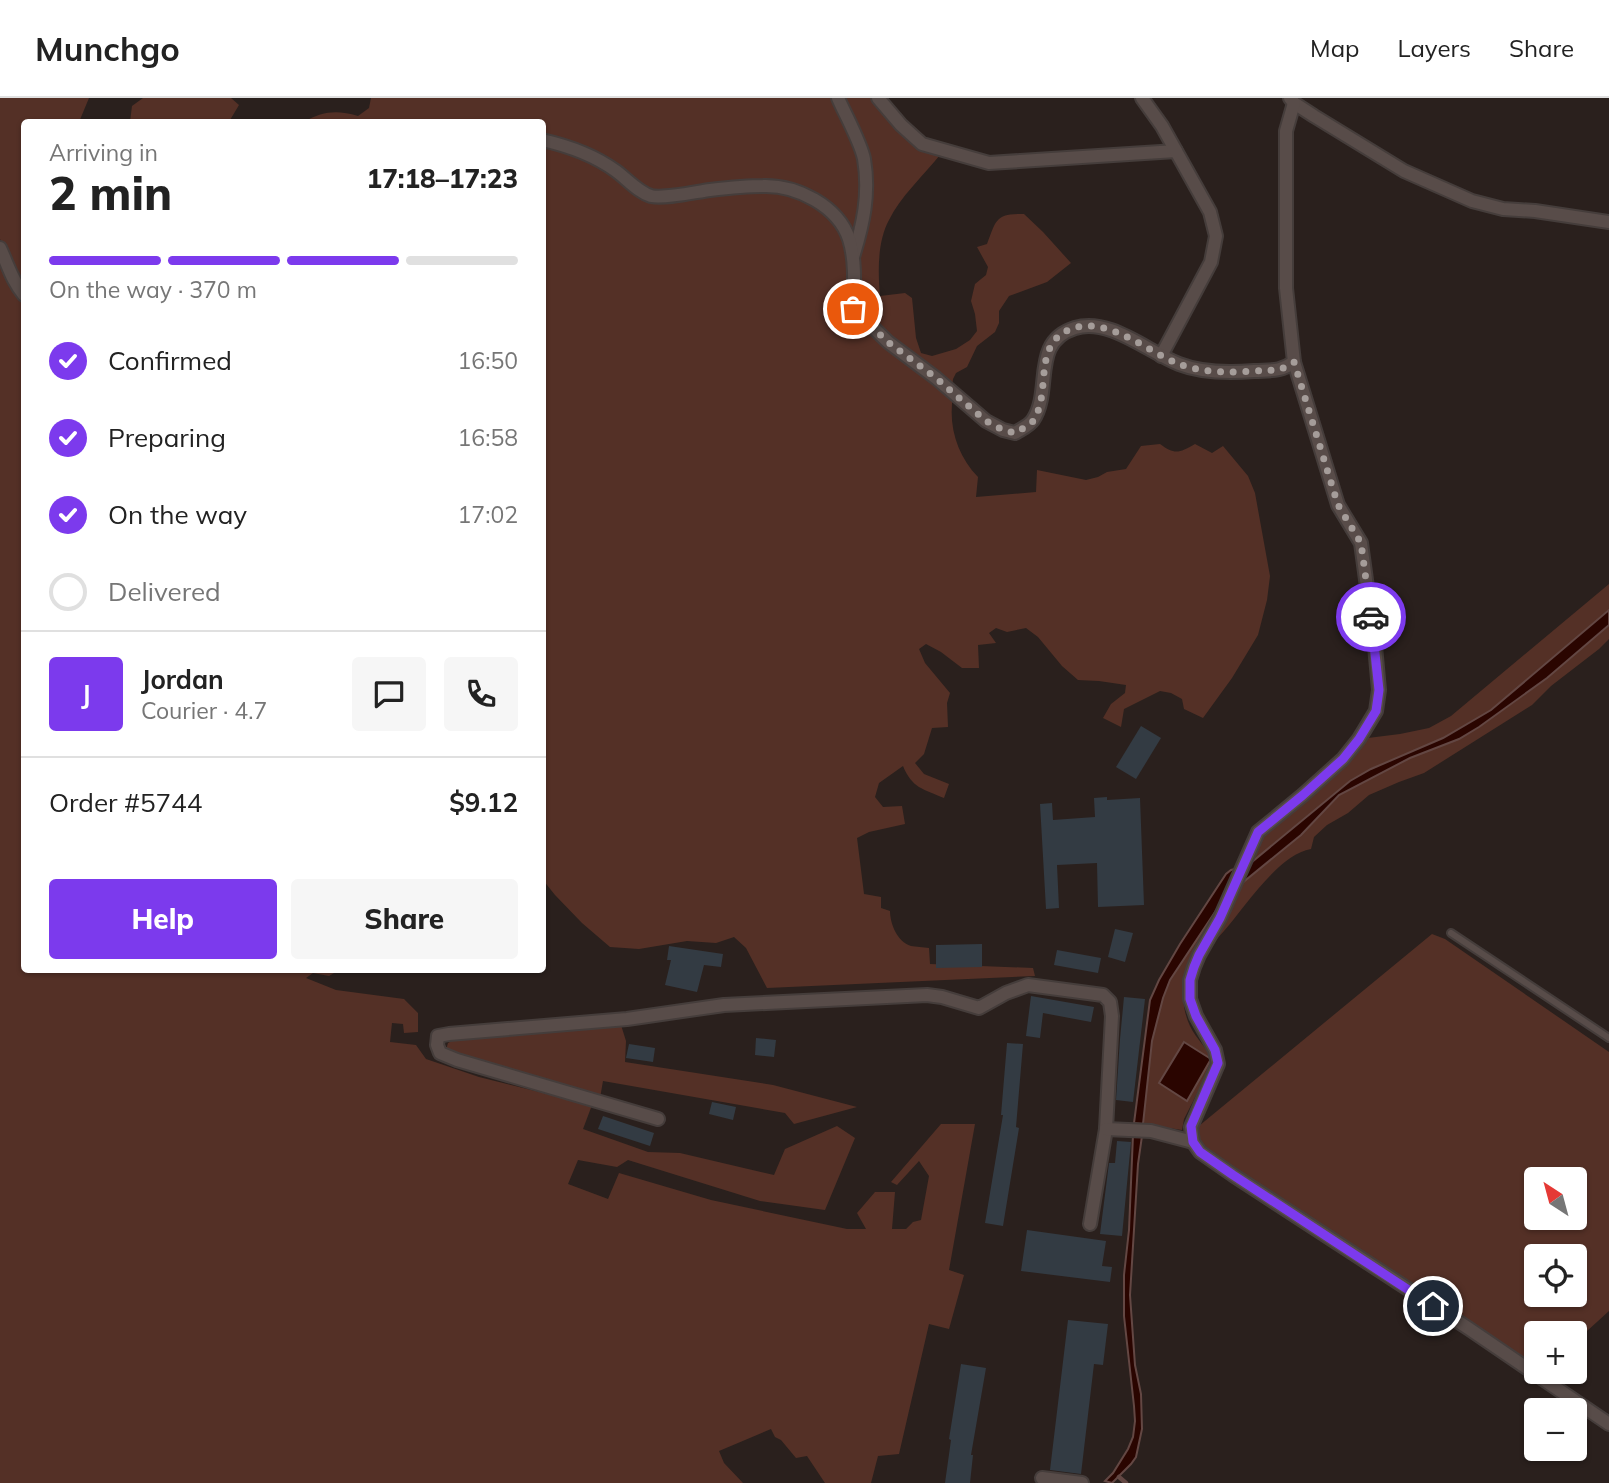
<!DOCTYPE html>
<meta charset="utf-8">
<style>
:root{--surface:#fff;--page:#f6f6f6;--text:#222;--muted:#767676;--line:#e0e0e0;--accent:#7c3aed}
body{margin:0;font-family:Mulish,sans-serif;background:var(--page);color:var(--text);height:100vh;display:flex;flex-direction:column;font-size:26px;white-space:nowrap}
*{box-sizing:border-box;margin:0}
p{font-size:23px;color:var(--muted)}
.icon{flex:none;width:38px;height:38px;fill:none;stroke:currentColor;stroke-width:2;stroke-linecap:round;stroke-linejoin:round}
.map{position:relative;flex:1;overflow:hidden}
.side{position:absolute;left:21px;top:21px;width:525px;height:854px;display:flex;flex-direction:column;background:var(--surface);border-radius:7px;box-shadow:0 2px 5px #0004}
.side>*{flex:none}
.needle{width:46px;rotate:324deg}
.fabs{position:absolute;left:1524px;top:1069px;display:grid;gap:14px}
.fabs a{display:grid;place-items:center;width:63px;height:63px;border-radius:7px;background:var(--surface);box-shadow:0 2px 5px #0004;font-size:35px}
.pin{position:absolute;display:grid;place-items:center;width:60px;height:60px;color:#fff;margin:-30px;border:4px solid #fff;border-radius:50%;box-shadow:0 2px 7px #0007}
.courier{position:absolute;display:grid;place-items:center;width:70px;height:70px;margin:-35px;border:5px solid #7c3aed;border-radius:50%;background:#fff;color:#222;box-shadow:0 2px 9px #0007}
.head em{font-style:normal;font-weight:800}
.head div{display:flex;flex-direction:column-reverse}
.head{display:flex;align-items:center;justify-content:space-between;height:119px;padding:0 28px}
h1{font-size:46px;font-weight:800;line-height:52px}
.bar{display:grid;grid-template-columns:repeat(4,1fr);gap:10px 7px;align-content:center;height:84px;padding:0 28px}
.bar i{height:9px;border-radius:5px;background:var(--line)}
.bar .selected{background:var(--accent)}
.bar p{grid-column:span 4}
.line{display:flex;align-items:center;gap:18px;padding:0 28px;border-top:2px solid var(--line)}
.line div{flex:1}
.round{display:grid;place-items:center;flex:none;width:74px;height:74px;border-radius:7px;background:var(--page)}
ol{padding:0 28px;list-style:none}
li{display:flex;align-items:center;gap:21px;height:77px}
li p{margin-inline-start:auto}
li .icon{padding:7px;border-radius:50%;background:var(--accent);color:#fff;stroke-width:4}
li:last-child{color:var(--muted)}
li i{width:38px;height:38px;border:4px solid var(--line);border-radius:50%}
.action{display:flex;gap:14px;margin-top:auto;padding:14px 28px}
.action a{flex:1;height:80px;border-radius:7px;background:var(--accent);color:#fff;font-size:28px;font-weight:800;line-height:80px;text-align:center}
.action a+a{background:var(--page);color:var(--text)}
header{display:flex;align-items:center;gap:42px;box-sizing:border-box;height:98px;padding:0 35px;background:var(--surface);border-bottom:2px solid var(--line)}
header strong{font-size:33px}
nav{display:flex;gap:38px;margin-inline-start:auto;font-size:24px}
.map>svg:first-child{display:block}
.green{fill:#543026;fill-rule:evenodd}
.water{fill:#2a0500;stroke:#634743;stroke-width:2}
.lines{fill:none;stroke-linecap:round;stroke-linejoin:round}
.stream{stroke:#634743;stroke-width:4.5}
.building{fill:#333b43}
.lane-casing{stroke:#453d3b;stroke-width:10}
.street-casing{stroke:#453d3b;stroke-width:16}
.lane{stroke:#584c49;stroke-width:6}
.street{stroke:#584c49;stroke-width:12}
.done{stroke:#a59d9a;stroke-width:7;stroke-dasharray:0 12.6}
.route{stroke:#7c3aed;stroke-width:9}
</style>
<header>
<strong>Munchgo</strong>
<nav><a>Map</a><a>Layers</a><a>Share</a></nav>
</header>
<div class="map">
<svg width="1609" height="1385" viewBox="0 0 1609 1385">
<rect width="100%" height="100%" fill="#2a201d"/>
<g class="green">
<path d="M 0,0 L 89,0 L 79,24 L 24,24 L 24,192 L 0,141 Z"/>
<path d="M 143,0 L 231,0 L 239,7 L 230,22 L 231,24 L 130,24 L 132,8 Z"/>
<path d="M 371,0 L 836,0 L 862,60 L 864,98 L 854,134 L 849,133 L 792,88 L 652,94 L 543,39 L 542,24 L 304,24 C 323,13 337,12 358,18 L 369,10 Z"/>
<path d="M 843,0 L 872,0 L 940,57 C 924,77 900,99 889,122 C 877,144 878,175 880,198 L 905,195 L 912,200 L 916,240 L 921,255 L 932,258 L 956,251 L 970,242 L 977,233 L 975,216 L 971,203 L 975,186 L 986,177 L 988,169 L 977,149 L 987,146 C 996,123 995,115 1024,116 L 1043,134 L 1071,165 L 1047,184 L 1009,198 L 999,213 L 999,225 L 995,234 L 977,248 L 967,269 L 956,275 L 953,281 L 952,289 L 890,241 L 857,209 L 857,159 L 868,127 L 871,98 Z"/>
<path d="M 543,46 L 594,63 L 651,101 L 765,90 L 810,103 L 839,127 L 850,160 L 850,212 L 953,298 C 948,328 957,357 978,379 L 976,399 L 1036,394 L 1037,372 L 1086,382 L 1098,379 L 1107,374 L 1126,371 L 1141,348 L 1160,346 C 1175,357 1179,355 1195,346 L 1212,355 L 1223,348 L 1248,378 L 1255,395 L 1270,478 L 1267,502 L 1258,537 L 1232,580 L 1203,620 L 1184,611 L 1182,601 L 1171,595 L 1160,593 L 1124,611 L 1121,629 L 1103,620 L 1111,606 L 1125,595 L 1126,587 L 1099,583 L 1078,582 L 1062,568 L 1038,539 L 1026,530 L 1007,534 L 996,530 L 989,535 L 996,545 L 978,547 L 979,570 L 962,570 L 941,554 L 926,546 L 919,551 L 925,565 L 950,595 L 947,605 L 948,629 L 932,630 L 924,656 L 915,665 L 924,676 L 949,686 L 944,700 C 923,691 912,690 903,668 L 879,685 L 875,699 L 883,709 L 902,708 L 905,726 L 869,734 L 857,740 L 864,796 L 881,799 L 881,810 L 890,813 C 890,825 897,844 911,848 C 916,849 923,849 929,850 L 930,866 L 1033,870 L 1035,878 L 767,890 L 746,850 L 734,839 L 716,845 L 687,843 L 639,851 L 610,849 L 582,825 L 555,797 L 543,782 Z"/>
<path d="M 0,157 L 24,201 L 24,872 L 339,872 L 329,878 L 313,875 L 306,880 L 336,892 L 404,901 L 418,915 L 418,934 L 404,935 L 403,926 L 392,925 L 390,944 L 416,947 L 426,961 L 479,979 L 592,1007 L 583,1031 L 648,1054 L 680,1055 L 774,1077 L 785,1051 L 837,1028 L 855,1040 L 825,1112 L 760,1103 L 628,1062 L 617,1069 L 578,1062 L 568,1086 L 608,1101 L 619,1075 L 711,1102 L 847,1131 L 866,1131 L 857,1115 L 875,1094 L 895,1094 L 892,1131 L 906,1131 L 913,1124 L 921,1122 L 929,1078 L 919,1063 L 897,1087 L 891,1084 L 941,1026 L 975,1026 L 949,1172 L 964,1177 L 949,1231 L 929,1226 L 899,1356 L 878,1358 L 871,1385 L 825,1385 L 807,1358 L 796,1360 L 781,1342 L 775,1339 L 771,1331 L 719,1353 L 724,1365 L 743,1385 L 0,1385 Z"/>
<path d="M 1609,486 L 1609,512 L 1491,612 L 1443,640 L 1371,671 L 1350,683 L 1247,768 L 1262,735 L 1351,661 L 1368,640 L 1400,636 L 1429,630 L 1451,618 Z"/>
<path d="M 1609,527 L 1609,541 L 1599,551 L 1551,588 L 1532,607 L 1424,675 L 1399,684 L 1369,697 L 1348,715 L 1327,727 L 1314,739 L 1311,751 C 1279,756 1245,809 1224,833 C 1217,841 1209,849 1202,858 L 1237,790 L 1247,780 L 1301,737 L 1339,697 L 1410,660 L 1459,641 L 1479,629 L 1547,580 Z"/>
<path d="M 1214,815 C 1196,851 1171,887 1190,928 C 1196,941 1208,950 1213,964 L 1184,1021 L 1182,1032 L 1143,1026 L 1152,943 L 1163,900 L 1170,882 Z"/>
<path d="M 1432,836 L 1445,841 L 1609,954 L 1609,1213 L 1575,1244 L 1575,1236 L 1536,1236 L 1536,1272 L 1200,1049 L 1194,1032 ZM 1536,1082 L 1575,1082 L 1575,1120 L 1536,1120 ZM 1536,1158 L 1575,1158 L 1575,1197 L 1536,1197 Z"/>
<path d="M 621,927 L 626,943 L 625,964 L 773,987 L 857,1009 L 794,1026 L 785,1015 L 603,983 L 600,1000 L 456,957 L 446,952 L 448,945 L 457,940 Z"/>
</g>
<g class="water">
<path d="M 1609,512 L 1609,527 L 1547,580 L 1479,629 L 1459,641 L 1410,660 L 1339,697 L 1301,737 L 1225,799 L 1170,882 L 1163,900 L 1152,943 L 1143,1026 L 1134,1025 L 1150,902 L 1159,882 L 1180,846 L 1226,776 L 1231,772 L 1247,768 L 1350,683 L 1371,671 L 1443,640 L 1491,612 Z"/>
<path d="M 1184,944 L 1211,961 L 1187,1003 L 1159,985 Z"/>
<path d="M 1133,1037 L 1142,1038 L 1138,1066 L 1130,1197 L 1135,1267 L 1141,1296 L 1142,1331 L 1136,1359 L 1131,1366 L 1112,1385 L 1105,1383 L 1113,1375 L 1128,1351 L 1133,1339 L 1135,1323 L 1134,1308 L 1124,1218 L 1124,1177 L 1129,1132 Z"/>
</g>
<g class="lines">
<path class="stream" d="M 1119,1379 L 1126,1385"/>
</g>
<g class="building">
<path d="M 1141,628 L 1161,640 L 1136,681 L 1116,669 Z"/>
<path d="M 1107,699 L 1107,702 L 1140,700 L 1144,807 L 1098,809 L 1097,765 L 1057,767 L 1059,810 L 1046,811 L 1040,706 L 1052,705 L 1053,722 L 1095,719 L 1094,700 Z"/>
<path d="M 1115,831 L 1133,835 L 1125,864 L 1108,859 Z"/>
<path d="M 982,846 L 982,869 L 936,870 L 936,847 Z"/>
<path d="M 669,848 L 723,856 L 721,869 L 704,867 L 697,894 L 665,887 L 671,862 L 667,862 Z"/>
<path d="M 1057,852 L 1101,860 L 1098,875 L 1054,867 Z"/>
<path d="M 1031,898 L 1094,909 L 1091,924 L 1043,915 L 1040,940 L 1026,938 Z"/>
<path d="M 1124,899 L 1145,901 L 1133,1004 L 1116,1002 L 1120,941 Z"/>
<path d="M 756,940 L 776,942 L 774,959 L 755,957 Z"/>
<path d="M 1007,945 L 1023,946 L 1016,1029 L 1019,1030 L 1003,1128 L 985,1125 L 1003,1017 L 1001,1017 Z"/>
<path d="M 629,946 L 655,950 L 653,964 L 626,960 Z"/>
<path d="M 712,1004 L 736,1009 L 733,1022 L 709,1016 Z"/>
<path d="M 603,1018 L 654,1035 L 650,1048 L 598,1031 Z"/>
<path d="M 1117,1043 L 1131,1044 L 1122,1138 L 1100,1136 L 1109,1065 L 1115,1065 Z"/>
<path d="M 1027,1132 L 1106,1143 L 1102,1168 L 1112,1169 L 1110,1184 L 1021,1173 Z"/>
<path d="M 1068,1222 L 1108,1226 L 1103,1267 L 1094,1266 L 1081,1376 L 1050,1372 Z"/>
<path d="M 961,1266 L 986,1270 L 971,1357 L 973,1357 L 970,1385 L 945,1385 L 951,1342 L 949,1341 Z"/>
</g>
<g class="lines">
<defs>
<path id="lane" d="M 1451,835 L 1609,940"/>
<g id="street">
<path d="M 838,0 C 845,16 861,45 864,61 C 870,96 863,127 853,159"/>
<path d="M 878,0 L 901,27 L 922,46 L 989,65 L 1176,53"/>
<path d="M 1142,0 L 1162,28 L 1210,114 L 1216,138 L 1211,164 L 1161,258"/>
<path d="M 1290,0 L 1294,5 L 1314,18 L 1404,73 L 1472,103 L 1503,111 L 1535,113 L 1609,124"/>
<path d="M 542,42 C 569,48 594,57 616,73 C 627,81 638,94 651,98 C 665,101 695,94 710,92 C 727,90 746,88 763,88 C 797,87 838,108 849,141 C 856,163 854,188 853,210 L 888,244 L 936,280 L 986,323 L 1003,332 L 1015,335 C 1021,331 1029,328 1033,322 C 1053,292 1030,244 1075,230 C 1109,219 1148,254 1179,266 C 1202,275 1230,275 1254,273 C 1271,272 1280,274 1294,264 L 1286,190 L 1286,33 L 1294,5"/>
<path d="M 0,150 C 8,167 12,183 24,197"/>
<path d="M 1294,264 L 1338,407 L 1361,445 L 1375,548 L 1379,592 L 1376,613 L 1359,641 L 1343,661 L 1303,697 L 1258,734 L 1220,820 L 1199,857 L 1194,869 L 1190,882 L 1190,901 L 1196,918 L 1215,952 L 1218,966 L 1191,1029 L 1193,1044 L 1200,1054 L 1233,1077 L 1468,1230 L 1609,1326"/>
<path d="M 658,1021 L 457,962 L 440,955 L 437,947 L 438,938 L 449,936 L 627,921 L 724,907 L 927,897 L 942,899 L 979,910 L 1006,895 L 1028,887 L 1103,897 L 1110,904 L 1112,918 L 1106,1031 L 1090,1126"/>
<path d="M 1106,1031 L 1151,1033 L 1193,1044"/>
<path d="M 1042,1380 L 1082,1385"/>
</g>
</defs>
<use href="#lane" class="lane-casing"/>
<use href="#street" class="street-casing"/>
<use href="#lane" class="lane"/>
<use href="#street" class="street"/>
</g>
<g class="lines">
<path class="done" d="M 853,211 L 888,244 L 936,280 L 986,323 L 1003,332 L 1015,335 C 1021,331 1029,328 1033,323 C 1053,293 1030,244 1074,230 C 1109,219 1148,254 1179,266 C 1202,275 1230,275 1254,273 C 1271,272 1280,274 1294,264 L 1338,407 L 1361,445 L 1371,519"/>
<path class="route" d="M 1371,519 L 1379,592 L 1376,613 L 1359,641 L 1343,661 L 1303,697 L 1258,734 L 1220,820 L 1199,857 L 1194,869 L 1190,882 L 1190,901 L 1196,918 L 1215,952 L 1218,965 L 1191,1028 L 1193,1044 L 1200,1054 L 1233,1077 L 1433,1208"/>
</g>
</svg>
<div class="fabs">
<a><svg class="needle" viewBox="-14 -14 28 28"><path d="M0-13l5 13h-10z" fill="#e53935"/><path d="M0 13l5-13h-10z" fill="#767676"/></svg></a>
<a><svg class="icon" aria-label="locate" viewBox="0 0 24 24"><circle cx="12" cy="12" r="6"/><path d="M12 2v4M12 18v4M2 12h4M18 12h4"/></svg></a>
<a>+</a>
<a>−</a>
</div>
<div class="pin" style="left:853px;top:211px;background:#ea580c"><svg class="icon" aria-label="bag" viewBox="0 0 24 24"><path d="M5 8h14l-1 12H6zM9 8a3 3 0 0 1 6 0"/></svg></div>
<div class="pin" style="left:1433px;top:1208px;background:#1f2937"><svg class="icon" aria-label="home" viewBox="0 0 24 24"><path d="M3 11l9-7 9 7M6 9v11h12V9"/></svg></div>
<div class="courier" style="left:1371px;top:519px"><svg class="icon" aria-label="car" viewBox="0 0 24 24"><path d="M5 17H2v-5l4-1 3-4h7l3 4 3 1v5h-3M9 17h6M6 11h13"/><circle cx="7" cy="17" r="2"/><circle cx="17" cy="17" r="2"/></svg></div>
<section class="side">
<div class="head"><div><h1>2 min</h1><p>Arriving in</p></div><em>17:18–17:23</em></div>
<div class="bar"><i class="selected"></i><i class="selected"></i><i class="selected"></i><i></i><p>On the way · 370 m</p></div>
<ol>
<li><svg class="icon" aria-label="check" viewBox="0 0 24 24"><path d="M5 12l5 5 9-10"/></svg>Confirmed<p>16:50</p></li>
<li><svg class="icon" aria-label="check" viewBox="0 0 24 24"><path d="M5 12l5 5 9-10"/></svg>Preparing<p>16:58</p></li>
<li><svg class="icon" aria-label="check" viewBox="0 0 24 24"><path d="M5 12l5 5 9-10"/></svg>On the way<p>17:02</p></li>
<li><i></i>Delivered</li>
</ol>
<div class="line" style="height:126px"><b class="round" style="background:var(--accent);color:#fff">J</b><div><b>Jordan</b><p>Courier · 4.7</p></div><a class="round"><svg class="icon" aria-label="chat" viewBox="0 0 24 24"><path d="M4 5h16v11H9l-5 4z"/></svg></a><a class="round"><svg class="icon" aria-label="phone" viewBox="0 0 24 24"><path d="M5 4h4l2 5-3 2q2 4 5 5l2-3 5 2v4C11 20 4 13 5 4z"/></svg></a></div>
<div class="line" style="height:91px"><div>Order #5744</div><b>$9.12</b></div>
<div class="action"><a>Help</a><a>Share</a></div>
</section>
</div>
